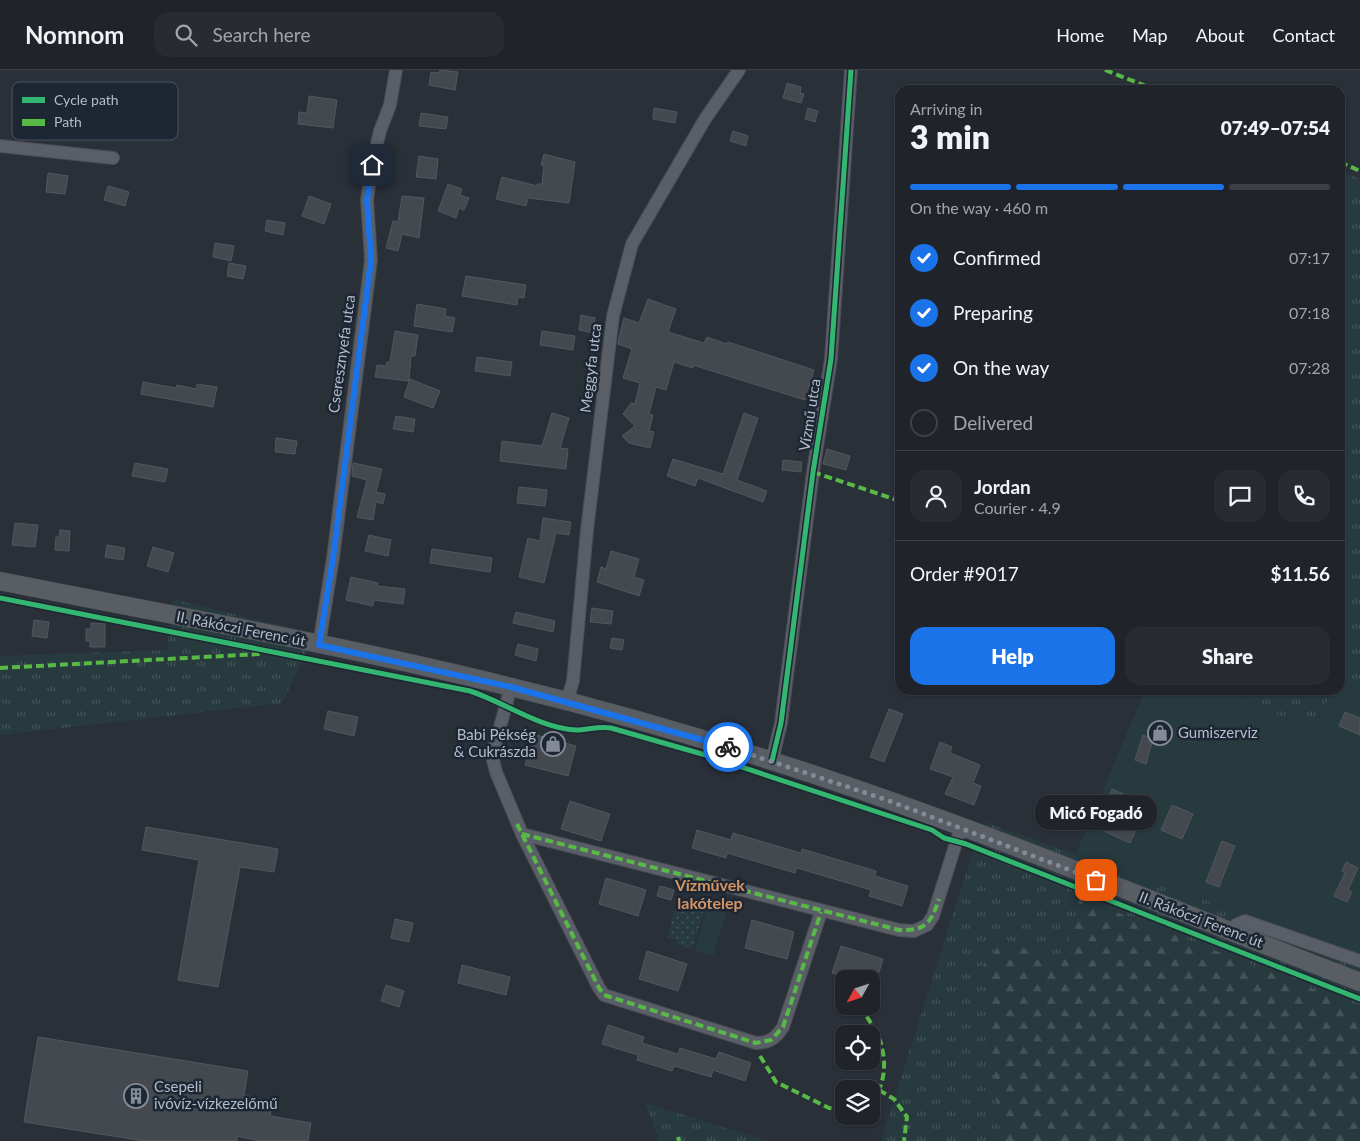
<!DOCTYPE html>
<meta charset="utf-8">
<style>
:root{--surface:#20242a;--page:#282c32;--text:#f1f3f6;--muted:#a2a4a8;--line:#3d4147;--accent:#1a73e8}
body{margin:0;font-family:Lato,sans-serif;background:var(--page);color:var(--text);height:100vh;display:flex;flex-direction:column;font-size:19px;white-space:nowrap}
*{box-sizing:border-box;margin:0}
p{font-size:16px;color:var(--muted)}
.icon{flex:none;width:28px;height:28px;fill:none;stroke:currentColor;stroke-width:2;stroke-linecap:round;stroke-linejoin:round}
.map{position:relative;flex:1;overflow:hidden}
.sheet{position:absolute;left:895px;top:15px;width:450px;height:610px;display:flex;flex-direction:column;background:var(--surface);border-radius:15px;box-shadow:0 1px 4px #0004,0 0 0 1px var(--line)}
.sheet>*{flex:none}
.needle{width:32px;rotate:230deg}
.buttons{position:absolute;left:835px;top:900px;display:grid;gap:10px}
.buttons a{display:grid;place-items:center;width:45px;height:45px;border-radius:10px;background:var(--surface);box-shadow:0 1px 4px #0004,0 0 0 1px var(--line);font-size:25px}
.pin{position:absolute;display:grid;place-items:center;width:42px;height:42px;color:#fff;margin:-21px;border-radius:10px;box-shadow:0 2px 8px #0006}
.courier{position:absolute;display:grid;place-items:center;width:50px;height:50px;margin:-25px;border:4px solid #1a73e8;border-radius:50%;background:#fff;color:#222;box-shadow:0 1px 6px #0007}
.bubble{position:absolute;height:35px;border-radius:15px;background:var(--surface);box-shadow:0 1px 4px #0004,0 0 0 1px var(--line);font-size:16px;font-weight:800;line-height:35px;text-align:center}
.overview em{font-style:normal;font-weight:800}
.overview div{display:flex;flex-direction:column-reverse}
.overview{display:flex;align-items:center;justify-content:space-between;height:85px;padding:0 15px}
h1{font-size:32px;font-weight:800;line-height:38px}
.bar{display:grid;grid-template-columns:repeat(4,1fr);gap:8px 5px;align-content:center;height:60px;padding:0 15px}
.bar i{height:6px;border-radius:4px;background:var(--line)}
.bar .selected{background:var(--accent)}
.bar p{grid-column:span 4}
.line{display:flex;align-items:center;gap:12px;padding:0 15px;border-top:1px solid var(--line)}
.line div{flex:1}
.round{display:grid;place-items:center;flex:none;width:52px;height:52px;border-radius:15px;background:var(--page)}
ol{padding:0 15px;list-style:none}
li{display:flex;align-items:center;gap:15px;height:55px}
li p{margin-inline-start:auto}
li .icon{padding:5px;border-radius:50%;background:var(--accent);color:#fff;stroke-width:4}
li:last-child{color:var(--muted)}
li i{width:28px;height:28px;border:2px solid var(--line);border-radius:50%}
.cta{display:flex;gap:10px;margin-top:auto;padding:10px 15px}
.cta a{flex:1;height:58px;border-radius:15px;background:var(--accent);color:#fff;font-size:20px;font-weight:800;line-height:58px;text-align:center}
.cta a+a{background:var(--page);color:var(--text)}
header{display:flex;align-items:center;gap:30px;box-sizing:border-box;height:70px;padding:0 25px;background:var(--surface);border-bottom:1px solid var(--line)}
header strong{font-size:24px}
nav{display:flex;gap:28px;margin-inline-start:auto;font-size:18px}
.search{width:350px;height:45px;background:var(--page);display:flex;align-items:center;gap:12px;box-sizing:border-box;padding:0 18px;border-radius:15px;color:var(--muted);font-size:19px}
.map>svg:first-child{display:block}
.grass{fill:url(#grass-tufts)}
.forest{fill:url(#forest-firs)}
.park{fill:url(#park-dots)}
.garden{fill:#273a3e}
.building{fill:#444950;stroke:#52575f}
.lines{fill:none;stroke-linecap:round;stroke-linejoin:round}
.street-casing{stroke:#484c53;stroke-width:14}
.secondary-casing{stroke:#484c53;stroke-width:19}
.street{stroke:#5a5e66;stroke-width:12}
.secondary{stroke:#595d64;stroke-width:18}
.quiet{stroke:#58b947;stroke-width:4;stroke-dasharray:8 4;stroke-linecap:butt}
.cycleway-casing{stroke:#1d2633;stroke-width:8}
.cycleway{stroke:#33b770;stroke-width:5}
.done{stroke:#848b96;stroke-width:5;stroke-dasharray:0 9}
.route{stroke:#1a73e8;stroke-width:6}
.labels{text-anchor:middle;stroke-width:5;stroke-linejoin:round;paint-order:stroke}
.street-label{font-size:15px;fill:#b4bcc9;stroke:#1d2633}
.poi-label{font-size:15px;fill:#b4bcc9;stroke:#1d2633;text-anchor:start}
.neighbourhood-label{font-size:16px;font-weight:bold;fill:#d59563;stroke:#1d2633}
.key{fill:#1d2633;stroke:#4a5360;stroke-width:1}
.key-label{font-size:14px;fill:#b4bcc9}
</style>
<header>
<strong>Nomnom</strong>
<div class="search"><svg class="icon" aria-label="search" viewBox="0 0 24 24"><circle cx="10" cy="10" r="6"/><path d="M15 15l6 6"/></svg>Search here</div>
<nav><a>Home</a><a>Map</a><a>About</a><a>Contact</a></nav>
</header>
<div class="map">
<svg width="1360" height="1071" viewBox="0 0 1360 1071">
<defs>
<pattern id="grass-tufts" width="24" height="20" patternUnits="userSpaceOnUse" patternTransform="scale(1.25)"><rect width="24" height="20" fill="#273a3e"/><path d="M3 7l-1-3M5 7V3M7 7l1-3M15 17l-1-3M17 17v-4M19 17l1-3" fill="none" stroke="#445559"/></pattern>
<pattern id="forest-firs" width="22" height="20" patternUnits="userSpaceOnUse" patternTransform="scale(1.25)"><rect width="22" height="20" fill="#273a3e"/><path d="M5 1l3.5 6h-7zM16 11l3.5 6h-7z" fill="#445559"/></pattern>
<pattern id="park-dots" width="8" height="8" patternUnits="userSpaceOnUse" patternTransform="scale(1.25)"><rect width="8" height="8" fill="#273a3e"/><path d="M2 2h.1M6 6h.1" fill="none" stroke="#445559" stroke-width="1.8" stroke-linecap="round"/></pattern>
</defs>
<rect width="100%" height="100%" fill="#2a3038"/>
<g class="grass">
<path d="M 1340,101 L 1360,109 L 1360,619 L 1340,608 Z"/>
<path d="M 173,529 L 315,564 L 282,633 L 0,665 L 0,586 L 167,580 Z"/>
<path d="M 1231,620 L 1333,620 L 1311,662 Z"/>
<path d="M 984,752 L 1223,836 L 1360,888 L 1360,937 L 1080,828 L 1063,892 L 1003,871 L 984,894 L 1000,1071 L 881,1071 L 971,787 Z"/>
<path d="M 645,1033 L 768,1071 L 659,1071 Z"/>
</g>
<path class="forest" d="M 1080,828 L 1360,937 L 1360,1071 L 1000,1071 L 984,894 L 1003,871 L 1063,891 Z"/>
<path class="park" d="M 678,828 L 705,836 L 693,879 L 676,874 L 677,870 L 667,867 Z"/>
<g class="garden">
<path d="M 1340,608 L 1360,619 L 1360,888 L 1223,836 L 1075,786 L 1145,620 L 1231,620 L 1311,662 L 1333,620 L 1340,620 Z"/>
<path d="M 708,836 L 726,842 L 713,886 L 695,880 Z"/>
</g>
<g class="building">
<path d="M 440,0 L 458,2 L 455,20 L 429,15 L 431,2 L 439,3 Z"/>
<path d="M 787,13 L 801,17 L 800,23 L 804,24 L 801,33 L 783,28 Z"/>
<path d="M 309,26 L 337,30 L 333,58 L 298,54 L 299,42 L 307,43 Z"/>
<path d="M 654,38 L 677,42 L 675,53 L 653,49 Z"/>
<path d="M 808,38 L 818,41 L 815,52 L 805,49 Z"/>
<path d="M 421,43 L 448,47 L 446,59 L 419,56 Z"/>
<path d="M 733,61 L 748,66 L 746,76 L 730,71 Z"/>
<path d="M 544,84 L 575,92 L 569,133 L 528,128 L 526,136 L 496,129 L 502,107 L 537,116 L 537,114 L 542,114 L 544,95 L 541,95 Z"/>
<path d="M 419,86 L 438,89 L 436,109 L 416,107 Z"/>
<path d="M 48,103 L 68,106 L 65,124 L 46,122 Z"/>
<path d="M 448,114 L 462,119 L 460,125 L 469,128 L 464,140 L 459,138 L 456,148 L 438,141 Z"/>
<path d="M 108,116 L 129,122 L 125,136 L 104,130 Z"/>
<path d="M 309,126 L 331,134 L 324,154 L 302,146 Z"/>
<path d="M 402,126 L 424,128 L 419,168 L 402,164 L 398,181 L 386,178 L 393,151 L 398,152 Z"/>
<path d="M 267,150 L 285,153 L 283,165 L 265,161 Z"/>
<path d="M 215,173 L 234,176 L 231,191 L 213,187 Z"/>
<path d="M 229,193 L 246,196 L 243,209 L 227,206 Z"/>
<path d="M 466,206 L 526,215 L 524,228 L 518,227 L 517,235 L 462,226 Z"/>
<path d="M 648,229 L 676,239 L 668,262 L 704,273 L 707,267 L 727,274 L 728,272 L 814,300 L 805,330 L 693,295 L 693,298 L 674,292 L 666,320 L 656,317 L 649,344 L 653,345 L 649,361 L 654,362 L 650,378 L 629,373 L 622,366 L 635,356 L 623,344 L 631,333 L 635,334 L 640,313 L 623,308 L 632,279 L 618,274 L 619,267 L 624,248 L 639,253 Z"/>
<path d="M 417,234 L 446,239 L 445,246 L 455,248 L 452,262 L 414,256 Z"/>
<path d="M 581,245 L 595,248 L 593,263 L 579,260 Z"/>
<path d="M 395,261 L 418,265 L 415,286 L 411,286 L 409,311 L 375,307 L 377,295 L 386,296 L 387,292 L 390,292 Z"/>
<path d="M 542,261 L 575,266 L 573,280 L 540,275 Z"/>
<path d="M 477,287 L 512,292 L 510,306 L 475,301 Z"/>
<path d="M 410,309 L 440,321 L 433,338 L 404,327 Z"/>
<path d="M 143,312 L 176,318 L 177,315 L 196,319 L 197,314 L 217,317 L 213,337 L 141,324 Z"/>
<path d="M 552,343 L 569,348 L 560,378 L 568,379 L 566,399 L 500,391 L 502,371 L 542,376 Z"/>
<path d="M 744,343 L 758,348 L 737,410 L 767,421 L 763,432 L 698,408 L 695,416 L 667,406 L 673,389 L 723,404 Z"/>
<path d="M 396,346 L 415,349 L 413,362 L 393,359 Z"/>
<path d="M 276,368 L 297,371 L 295,384 L 275,382 Z"/>
<path d="M 827,379 L 850,386 L 846,400 L 823,394 Z"/>
<path d="M 783,390 L 802,392 L 801,402 L 782,400 Z"/>
<path d="M 135,393 L 168,399 L 165,412 L 132,406 Z"/>
<path d="M 353,393 L 382,399 L 376,422 L 385,424 L 383,434 L 376,432 L 373,450 L 357,447 L 367,410 L 352,406 Z"/>
<path d="M 519,417 L 547,420 L 545,436 L 517,433 Z"/>
<path d="M 543,448 L 571,452 L 569,465 L 556,463 L 544,513 L 519,507 L 528,468 L 540,471 Z"/>
<path d="M 15,453 L 38,455 L 35,477 L 12,475 Z"/>
<path d="M 60,460 L 70,461 L 69,481 L 55,480 L 56,467 L 59,467 Z"/>
<path d="M 369,465 L 391,470 L 388,486 L 365,481 Z"/>
<path d="M 107,475 L 125,478 L 123,490 L 105,487 Z"/>
<path d="M 153,477 L 174,483 L 168,502 L 147,496 Z"/>
<path d="M 432,479 L 492,488 L 490,502 L 430,493 Z"/>
<path d="M 611,481 L 639,489 L 634,507 L 644,510 L 639,526 L 597,512 L 601,497 L 606,499 Z"/>
<path d="M 351,507 L 378,513 L 377,516 L 405,519 L 403,534 L 374,530 L 373,536 L 346,530 Z"/>
<path d="M 592,538 L 613,541 L 611,554 L 590,552 Z"/>
<path d="M 516,542 L 555,551 L 553,562 L 513,553 Z"/>
<path d="M 34,550 L 49,552 L 47,568 L 32,566 Z"/>
<path d="M 91,553 L 105,554 L 105,577 L 90,577 L 90,571 L 86,571 L 86,559 L 91,559 Z"/>
<path d="M 612,568 L 624,570 L 622,580 L 610,578 Z"/>
<path d="M 518,574 L 538,579 L 536,591 L 515,585 Z"/>
<path d="M 889,639 L 903,644 L 884,692 L 870,687 Z"/>
<path d="M 328,641 L 358,647 L 354,666 L 324,659 Z"/>
<path d="M 1345,642 L 1360,648 L 1360,665 L 1339,656 Z"/>
<path d="M 533,664 L 576,676 L 568,706 L 525,695 Z"/>
<path d="M 1143,665 L 1153,669 L 1146,694 L 1135,690 Z"/>
<path d="M 940,672 L 952,677 L 950,683 L 980,695 L 973,713 L 981,716 L 974,735 L 945,724 L 953,707 L 930,699 Z"/>
<path d="M 1112,719 L 1126,725 L 1121,734 L 1129,738 L 1126,744 L 1140,751 L 1130,773 L 1095,757 Z"/>
<path d="M 570,731 L 610,744 L 601,771 L 561,759 Z"/>
<path d="M 1172,735 L 1193,744 L 1182,769 L 1161,760 Z"/>
<path d="M 146,757 L 278,779 L 274,802 L 240,797 L 218,917 L 178,910 L 199,790 L 142,780 Z"/>
<path d="M 697,760 L 731,770 L 733,763 L 801,783 L 802,779 L 876,801 L 875,806 L 908,816 L 902,836 L 869,826 L 871,820 L 797,798 L 795,803 L 727,783 L 726,788 L 692,778 Z"/>
<path d="M 1222,771 L 1235,776 L 1219,817 L 1206,812 Z"/>
<path d="M 1346,792 L 1358,798 L 1348,820 L 1352,822 L 1347,832 L 1334,826 L 1345,803 L 1342,801 Z"/>
<path d="M 606,808 L 646,820 L 638,846 L 599,834 Z"/>
<path d="M 660,816 L 674,820 L 671,830 L 657,826 Z"/>
<path d="M 395,849 L 413,853 L 409,872 L 391,868 Z"/>
<path d="M 752,850 L 794,862 L 787,889 L 745,878 Z"/>
<path d="M 841,876 L 883,889 L 877,909 L 851,909 L 832,903 Z"/>
<path d="M 647,881 L 687,894 L 678,921 L 639,909 Z"/>
<path d="M 462,895 L 510,907 L 506,925 L 458,913 Z"/>
<path d="M 386,915 L 404,921 L 399,937 L 381,931 Z"/>
<path d="M 608,955 L 644,967 L 642,973 L 678,984 L 680,978 L 716,989 L 719,982 L 751,993 L 745,1011 L 713,1000 L 711,1007 L 674,996 L 672,1001 L 637,990 L 638,985 L 602,974 Z"/>
<path d="M 38,967 L 248,1001 L 244,1025 L 273,1032 L 270,1046 L 311,1053 L 308,1071 L 260,1071 L 237,1066 L 237,1071 L 144,1071 L 24,1052 Z"/>
</g>
<g class="lines">
<defs>
<g id="street">
<path d="M 0,76 L 113,88"/>
<path d="M 319,575 L 333,488 L 371,190 L 367,130 L 372,95 L 380,61 L 390,35 L 396,0"/>
<path d="M 511,617 L 492,686 L 496,702 L 522,764 L 599,918 L 604,925 L 756,973 C 769,973 776,968 783,957 L 821,842"/>
<path d="M 567,631 L 573,611 L 587,460 L 613,246 L 632,174 L 705,49 L 739,0"/>
<path d="M 772,691 L 781,653 L 813,402 L 831,289 L 851,0"/>
<path d="M 522,764 L 899,860 L 914,861 L 927,855 L 933,846 L 961,757"/>
<path d="M 1233,863 L 1236,855 L 1245,851 L 1360,891"/>
</g>
<path id="secondary" d="M 0,511 C 170,545 342,575 511,617 C 598,638 686,663 772,691 C 971,754 1165,837 1360,912"/>
</defs>
<use href="#street" class="street-casing"/>
<use href="#secondary" class="secondary-casing"/>
<use href="#street" class="street"/>
<use href="#secondary" class="secondary"/>
<g class="quiet">
<path d="M 1105,0 L 1156,20"/>
<path d="M 1340,92 L 1360,101"/>
<path d="M 813,402 L 900,431"/>
<path d="M 0,598 L 260,584"/>
<path d="M 517,754 L 599,918 L 604,925 L 756,973 L 771,970 L 783,957 L 821,842"/>
<path d="M 522,764 L 899,860 C 926,861 931,853 939,829"/>
<path d="M 861,936 C 867,949 880,964 882,978 C 886,993 885,1019 871,1029"/>
<path d="M 760,986 L 776,1012 L 829,1038 L 844,1040"/>
<path d="M 879,1020 L 894,1029 L 907,1047 L 904,1071"/>
<path d="M 678,1067 L 679,1071"/>
</g>
<defs>
<g id="cycleway">
<path d="M 0,528 L 470,621 C 504,632 539,658 576,660 C 588,660 597,656 611,658 L 702,684 L 932,760 L 944,768 L 966,774 L 1360,929"/>
<path d="M 772,691 L 781,653 L 813,402 L 831,289 L 851,0"/>
</g>
</defs>
<use href="#cycleway" class="cycleway-casing"/>
<use href="#cycleway" class="cycleway"/>
</g>
<g class="lines">
<path class="done" d="M 728,677 L 887,730 L 1096,810"/>
<path class="route" d="M 372,95 L 367,130 L 371,190 L 333,488 L 319,575 L 511,617 L 728,677"/>
</g>
<defs>
<symbol id="shop-ring" viewBox="-11 -11 22 22"><circle r="9.5" fill="#1d2633" stroke="#848b96" stroke-width="1.5"/><path d="M-5-2.5h2.3a2.7 3.5 0 0 1 5.4 0H5L5.5 6h-11ZM-1.5-2.5h3a1.5 2.3 0 0 0-3 0Z" fill="#848b96"/></symbol>
<symbol id="building-ring" viewBox="-11 -11 22 22"><circle r="9.5" fill="#1d2633" stroke="#848b96" stroke-width="1.5"/><path d="M-4-6H4V6H1V3H-1V6H-4ZM-2.5-4.3h1.7v1.8h-1.7ZM.8-4.3h1.7v1.8H.8ZM-2.5-1h1.7V.8h-1.7ZM.8-1h1.7V.8H.8Z" fill="#848b96"/></symbol>
</defs>
<g fill-rule="evenodd">
<use href="#shop-ring" x="1146" y="649" width="28" height="28"/>
<use href="#shop-ring" x="539" y="660" width="28" height="28"/>
<use href="#building-ring" x="122" y="1012" width="28" height="28"/>
</g>
<g class="labels">
<g class="street-label">
<text transform="translate(342 284) rotate(-82)" y="5">Cseresznyefa utca</text>
<text transform="translate(591 298) rotate(-83)" y="5">Meggyfa utca</text>
<text transform="translate(810 345) rotate(-81)" y="5">Vízmű utca</text>
<text transform="translate(241 559) rotate(11)" y="5">II. Rákóczi Ferenc út</text>
<text transform="translate(1201 850) rotate(21)" y="5">II. Rákóczi Ferenc út</text>
</g>
<g class="poi-label">
<text x="1178" y="668">Gumiszerviz</text>
<text x="536" y="670" text-anchor="end">Babi Pékség<tspan x="536" dy="17">&amp; Cukrászda</tspan></text>
<text x="154" y="1022">Csepeli<tspan x="154" dy="17">ivóvíz-vízkezelőmű</tspan></text>
</g>
<g class="neighbourhood-label">
<text x="710" y="821">Vízművek<tspan x="710" dy="18">lakótelep</tspan></text>
</g>
</g>
<rect x="12" y="12" width="166" height="58" rx="8" class="key"/>
<rect x="22" y="27" width="23" height="6" fill="#33b770"/>
<rect x="22" y="49" width="23" height="7" fill="#58b947"/>
<g class="key-label">
<text x="54" y="35">Cycle path</text>
<text x="54" y="57">Path</text>
</g>
</svg>
<div class="buttons">
<a><svg class="needle" viewBox="-14 -14 28 28"><path d="M0-13l5 13h-10z" fill="#e53935"/><path d="M0 13l5-13h-10z" fill="#a2a4a8"/></svg></a>
<a><svg class="icon" aria-label="locate" viewBox="0 0 24 24"><circle cx="12" cy="12" r="6"/><path d="M12 2v4M12 18v4M2 12h4M18 12h4"/></svg></a>
<a><svg class="icon" aria-label="layers" viewBox="0 0 24 24"><path d="M12 4l9 5-9 5-9-5zM3 14l9 5 9-5"/></svg></a>
</div>
<div class="pin" style="left:1096px;top:810px;background:#ea580c"><svg class="icon" aria-label="bag" viewBox="0 0 24 24"><path d="M5 8h14l-1 12H6zM9 8a3 3 0 0 1 6 0"/></svg></div>
<div class="pin" style="left:372px;top:95px;background:#1f2937"><svg class="icon" aria-label="home" viewBox="0 0 24 24"><path d="M3 11l9-7 9 7M6 9v11h12V9"/></svg></div>
<div class="courier" style="left:728px;top:677px"><svg class="icon" aria-label="bike" viewBox="0 0 24 24"><circle cx="6" cy="16" r="4"/><circle cx="18" cy="16" r="4"/><path d="M6 16l4-8h5l3 8M10 8l3 8H6M13 5h3"/></svg></div>
<div class="bubble" style="left:1035px;top:725px;width:122px">Micó Fogadó</div>
<section class="sheet">
<div class="overview"><div><h1>3 min</h1><p>Arriving in</p></div><em>07:49–07:54</em></div>
<div class="bar"><i class="selected"></i><i class="selected"></i><i class="selected"></i><i></i><p>On the way · 460 m</p></div>
<ol>
<li><svg class="icon" aria-label="check" viewBox="0 0 24 24"><path d="M5 12l5 5 9-10"/></svg>Confirmed<p>07:17</p></li>
<li><svg class="icon" aria-label="check" viewBox="0 0 24 24"><path d="M5 12l5 5 9-10"/></svg>Preparing<p>07:18</p></li>
<li><svg class="icon" aria-label="check" viewBox="0 0 24 24"><path d="M5 12l5 5 9-10"/></svg>On the way<p>07:28</p></li>
<li><i></i>Delivered</li>
</ol>
<div class="line" style="height:90px"><a class="round"><svg class="icon" aria-label="person" viewBox="0 0 24 24"><circle cx="12" cy="8" r="4"/><path d="M4 21q1-7 8-7t8 7"/></svg></a><div><b>Jordan</b><p>Courier · 4.9</p></div><a class="round"><svg class="icon" aria-label="chat" viewBox="0 0 24 24"><path d="M4 5h16v11H9l-5 4z"/></svg></a><a class="round"><svg class="icon" aria-label="phone" viewBox="0 0 24 24"><path d="M5 4h4l2 5-3 2q2 4 5 5l2-3 5 2v4C11 20 4 13 5 4z"/></svg></a></div>
<div class="line" style="height:65px"><div>Order #9017</div><b>$11.56</b></div>
<div class="cta"><a>Help</a><a>Share</a></div>
</section>
</div>
